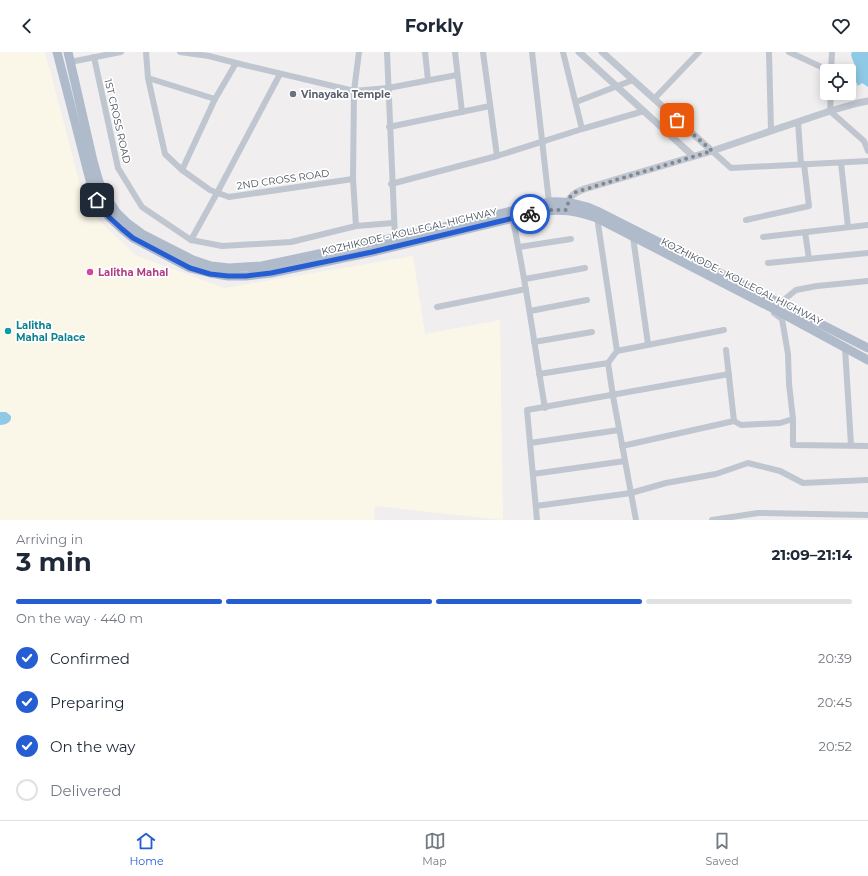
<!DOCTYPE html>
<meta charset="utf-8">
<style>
:root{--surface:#fff;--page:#f2f2f3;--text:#1f2937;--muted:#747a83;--line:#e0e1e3;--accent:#255dd3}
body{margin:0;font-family:Montserrat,sans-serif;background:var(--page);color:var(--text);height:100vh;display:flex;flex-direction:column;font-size:15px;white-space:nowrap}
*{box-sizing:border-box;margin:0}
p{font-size:13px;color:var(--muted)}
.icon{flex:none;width:22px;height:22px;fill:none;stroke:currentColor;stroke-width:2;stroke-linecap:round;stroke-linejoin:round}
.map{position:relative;height:468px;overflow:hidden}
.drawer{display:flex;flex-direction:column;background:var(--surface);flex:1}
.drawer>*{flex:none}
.fabs{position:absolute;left:820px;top:12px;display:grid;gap:8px}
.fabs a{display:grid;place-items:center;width:36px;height:36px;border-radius:4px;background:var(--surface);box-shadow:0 2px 10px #0003;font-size:20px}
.pin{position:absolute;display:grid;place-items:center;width:34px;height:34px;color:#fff;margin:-17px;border-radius:8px;box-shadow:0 2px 6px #0006}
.courier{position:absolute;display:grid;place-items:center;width:40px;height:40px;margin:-20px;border:3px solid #255dd3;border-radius:50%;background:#fff;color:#222;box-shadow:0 1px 5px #0007}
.summary em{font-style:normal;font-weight:700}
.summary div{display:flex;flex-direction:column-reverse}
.summary{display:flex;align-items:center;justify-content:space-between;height:68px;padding:0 16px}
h1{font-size:26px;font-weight:700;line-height:30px}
.bar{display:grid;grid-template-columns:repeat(4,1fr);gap:6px 4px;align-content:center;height:48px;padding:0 16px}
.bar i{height:5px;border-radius:3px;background:var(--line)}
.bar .current{background:var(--accent)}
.bar p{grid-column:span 4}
ol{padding:0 16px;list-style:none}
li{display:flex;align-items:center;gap:12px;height:44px}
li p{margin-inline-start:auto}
li .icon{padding:4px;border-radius:50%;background:var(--accent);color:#fff;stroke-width:4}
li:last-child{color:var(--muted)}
li i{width:22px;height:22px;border:2px solid var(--line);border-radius:50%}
header{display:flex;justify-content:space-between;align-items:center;height:52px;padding:0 16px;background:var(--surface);font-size:18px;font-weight:700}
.tabs{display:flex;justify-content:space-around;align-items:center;height:56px;border-top:1px solid var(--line);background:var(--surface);font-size:11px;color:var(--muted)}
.tabs a{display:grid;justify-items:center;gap:2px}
.tabs .current{color:var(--accent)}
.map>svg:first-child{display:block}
.commercial{fill:#faf7e8}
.water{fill:#8ecae6}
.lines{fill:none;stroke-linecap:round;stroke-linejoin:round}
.minor{stroke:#bfc6cf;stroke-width:6}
.tertiary{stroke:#bfc6cf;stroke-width:7}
.primary{stroke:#afbacb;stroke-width:9}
.done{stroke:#82878e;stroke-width:4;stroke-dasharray:0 7.2}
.route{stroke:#255dd3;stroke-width:5}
.worship-dot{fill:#6b7280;stroke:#fff;stroke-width:1.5}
.hotel-dot{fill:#d1479c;stroke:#fff;stroke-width:1.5}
.culture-dot{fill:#0f9aa8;stroke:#fff;stroke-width:1.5}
.labels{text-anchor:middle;stroke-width:3.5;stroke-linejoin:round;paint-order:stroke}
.worship-label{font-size:10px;font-weight:bold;fill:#5b616d;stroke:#fff;text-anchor:start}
.street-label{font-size:10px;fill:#474f5a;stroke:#fff}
.hotel-label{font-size:10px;font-weight:bold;fill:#b23c85;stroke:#fff;text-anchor:start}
.culture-label{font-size:10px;font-weight:bold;fill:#0d838f;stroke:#fff;text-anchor:start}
</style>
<header><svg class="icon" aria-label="back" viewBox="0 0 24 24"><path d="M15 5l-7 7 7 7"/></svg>Forkly<svg class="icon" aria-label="heart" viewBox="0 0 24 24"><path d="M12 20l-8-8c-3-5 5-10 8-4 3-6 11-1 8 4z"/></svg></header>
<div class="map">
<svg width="868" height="468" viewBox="0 0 868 468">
<rect width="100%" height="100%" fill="#f0eeee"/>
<path class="commercial" d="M 0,0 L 45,0 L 86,155 L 135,203 L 224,236 L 413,204 L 425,282 L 500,268 L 503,468 L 375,454 L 374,468 L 0,468 Z"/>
<g class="water">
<path d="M 852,0 L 868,0 L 868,35 L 862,31 L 858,34 C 854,27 856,24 856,17 C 855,13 852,7 851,3 Z"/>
<path d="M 0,360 L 6,360 L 11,364 C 12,370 6,373 0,373 Z"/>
</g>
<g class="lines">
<g class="minor">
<path d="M 146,0 L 148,26 L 165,102 L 182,118 L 210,138 L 229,145 L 353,127"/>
<path d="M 180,0 L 209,4 L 236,11 L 354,39 L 388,36 L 457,23"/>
<path d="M 387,0 L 395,186"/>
<path d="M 425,0 L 428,28"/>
<path d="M 455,0 L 462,60"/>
<path d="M 483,0 L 497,104"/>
<path d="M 532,0 L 549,150"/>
<path d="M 563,0 L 582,77"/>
<path d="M 769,0 L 771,79"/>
<path d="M 789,0 L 830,19"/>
<path d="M 94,5 L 118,116 L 142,155 L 191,188 L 222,194 L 291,190 L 356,174 L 393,171"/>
<path d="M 70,10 L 121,0"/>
<path d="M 831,19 L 832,0"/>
<path d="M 148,26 L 215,47"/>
<path d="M 831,41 L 830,59 L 864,89 L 868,99"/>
<path d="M 654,47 L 699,0"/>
<path d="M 576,50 L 633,28"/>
<path d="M 798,70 L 801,112"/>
<path d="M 389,75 L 490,54"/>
<path d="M 712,99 L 731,116 L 868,109"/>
<path d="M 841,111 L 848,175"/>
<path d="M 182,118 L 215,47 L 236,11"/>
<path d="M 391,132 L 497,104 L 582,77 L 644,59"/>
<path d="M 512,164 C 526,228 534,292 545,356"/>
<path d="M 597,165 L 617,299 L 724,278"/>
<path d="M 746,168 L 809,154 L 804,112"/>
<path d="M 356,174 L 353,127 L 354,39 L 359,0"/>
<path d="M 805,180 L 809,207"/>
<path d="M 633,185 L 648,292"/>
<path d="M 763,185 L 868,173"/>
<path d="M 191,188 L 217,141 L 280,22"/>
<path d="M 519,195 L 571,187"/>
<path d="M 768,211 L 868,201"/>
<path d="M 525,227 L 585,216"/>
<path d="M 780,251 L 796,238 L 817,234 L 868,229"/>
<path d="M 437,255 L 526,237"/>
<path d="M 776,258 L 774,261 L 782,267 L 788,302 L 789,332 L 793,367 L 793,393 L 868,394"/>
<path d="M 530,259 L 587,248"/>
<path d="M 534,290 L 592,280"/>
<path d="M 845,296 L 851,393"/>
<path d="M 726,298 L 734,369"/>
<path d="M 608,311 L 617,299"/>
<path d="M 539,322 L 608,311 L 613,344 L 636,468"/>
<path d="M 530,391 L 619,378"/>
<path d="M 622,394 L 734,369 L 741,373 L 780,371 L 793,367"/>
<path d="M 533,422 L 625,409"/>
<path d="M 536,454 L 631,441 L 666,431 L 716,422 L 748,411 L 780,419 L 803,431 L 868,428"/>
<path d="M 537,468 L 527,358 L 729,322"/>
<path d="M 712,468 L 758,461 L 868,463"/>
</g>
<g class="tertiary">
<path d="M 579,0 L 693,104"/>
<path d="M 602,0 L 712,99"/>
<path d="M 567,154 C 569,144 574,141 584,137 L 712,99 L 830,59 L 858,51 L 868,49"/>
</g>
<g class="primary">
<path d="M 57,0 L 92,136 L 97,148 L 109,165 L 122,177 L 133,186 L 190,216 L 210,221 L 228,224 L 246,224 L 271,221 L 372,200 L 539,160 C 560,156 577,159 597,166 L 776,258 L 868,308"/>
<path d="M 68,0 L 93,109 L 99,130 L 107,146 L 116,160 L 127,171 L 142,182 L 193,208 L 211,214 L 229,216 L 262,214 L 454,173 L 549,150 C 566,149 581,152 597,159 L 868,296"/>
</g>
</g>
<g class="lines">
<path class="done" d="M 530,162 L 549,158 L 566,158 L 570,145 L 576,140 L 712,99 L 677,68"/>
<path class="route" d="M 97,148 L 109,165 L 122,177 L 133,186 L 190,216 L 210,222 L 228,224 L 246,224 L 271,221 L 372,200 L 530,162"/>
</g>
<circle class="worship-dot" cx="293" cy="42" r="4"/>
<circle class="hotel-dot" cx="90" cy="220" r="4"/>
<circle class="culture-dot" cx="8" cy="279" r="4"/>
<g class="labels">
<g class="worship-label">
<text x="301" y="46">Vinayaka Temple</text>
</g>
<g class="street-label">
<text transform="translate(118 69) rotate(77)" y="4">1ST CROSS ROAD</text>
<text transform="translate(283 127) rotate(-8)" y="4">2ND CROSS ROAD</text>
<text transform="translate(409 179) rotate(-13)" y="4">KOZHIKODE - KOLLEGAL HIGHWAY</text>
<text transform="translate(742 229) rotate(27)" y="4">KOZHIKODE - KOLLEGAL HIGHWAY</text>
</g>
<g class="hotel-label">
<text x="98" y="224">Lalitha Mahal</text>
</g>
<g class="culture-label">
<text x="16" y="277">Lalitha<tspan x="16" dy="12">Mahal Palace</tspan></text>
</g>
</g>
</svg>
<div class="fabs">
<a><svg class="icon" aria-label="locate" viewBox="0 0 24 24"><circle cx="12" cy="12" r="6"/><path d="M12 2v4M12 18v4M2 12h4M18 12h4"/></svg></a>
</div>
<div class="pin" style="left:677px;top:68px;background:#ea580c"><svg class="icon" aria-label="bag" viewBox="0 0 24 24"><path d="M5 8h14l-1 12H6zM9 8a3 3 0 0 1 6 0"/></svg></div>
<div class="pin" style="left:97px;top:148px;background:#1f2937"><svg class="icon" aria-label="home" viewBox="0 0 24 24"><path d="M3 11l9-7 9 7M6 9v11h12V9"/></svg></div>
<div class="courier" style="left:530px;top:162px"><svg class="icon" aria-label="bike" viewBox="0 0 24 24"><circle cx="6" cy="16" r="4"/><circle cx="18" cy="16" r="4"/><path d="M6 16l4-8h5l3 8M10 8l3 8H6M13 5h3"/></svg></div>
</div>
<section class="drawer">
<div class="summary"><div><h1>3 min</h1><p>Arriving in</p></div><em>21:09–21:14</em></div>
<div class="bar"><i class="current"></i><i class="current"></i><i class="current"></i><i></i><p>On the way · 440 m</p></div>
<ol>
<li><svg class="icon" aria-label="check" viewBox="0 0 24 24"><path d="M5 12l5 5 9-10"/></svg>Confirmed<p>20:39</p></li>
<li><svg class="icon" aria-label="check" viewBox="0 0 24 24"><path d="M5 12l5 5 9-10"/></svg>Preparing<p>20:45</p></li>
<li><svg class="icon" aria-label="check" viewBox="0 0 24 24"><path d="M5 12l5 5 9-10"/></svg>On the way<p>20:52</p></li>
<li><i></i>Delivered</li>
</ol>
</section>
<nav class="tabs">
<a class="current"><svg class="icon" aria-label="home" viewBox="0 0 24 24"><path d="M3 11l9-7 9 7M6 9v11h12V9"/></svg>Home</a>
<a><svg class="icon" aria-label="map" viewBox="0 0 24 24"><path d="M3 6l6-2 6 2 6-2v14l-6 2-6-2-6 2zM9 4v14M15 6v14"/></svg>Map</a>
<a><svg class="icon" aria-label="saved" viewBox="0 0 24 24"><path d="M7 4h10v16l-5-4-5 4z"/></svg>Saved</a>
</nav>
